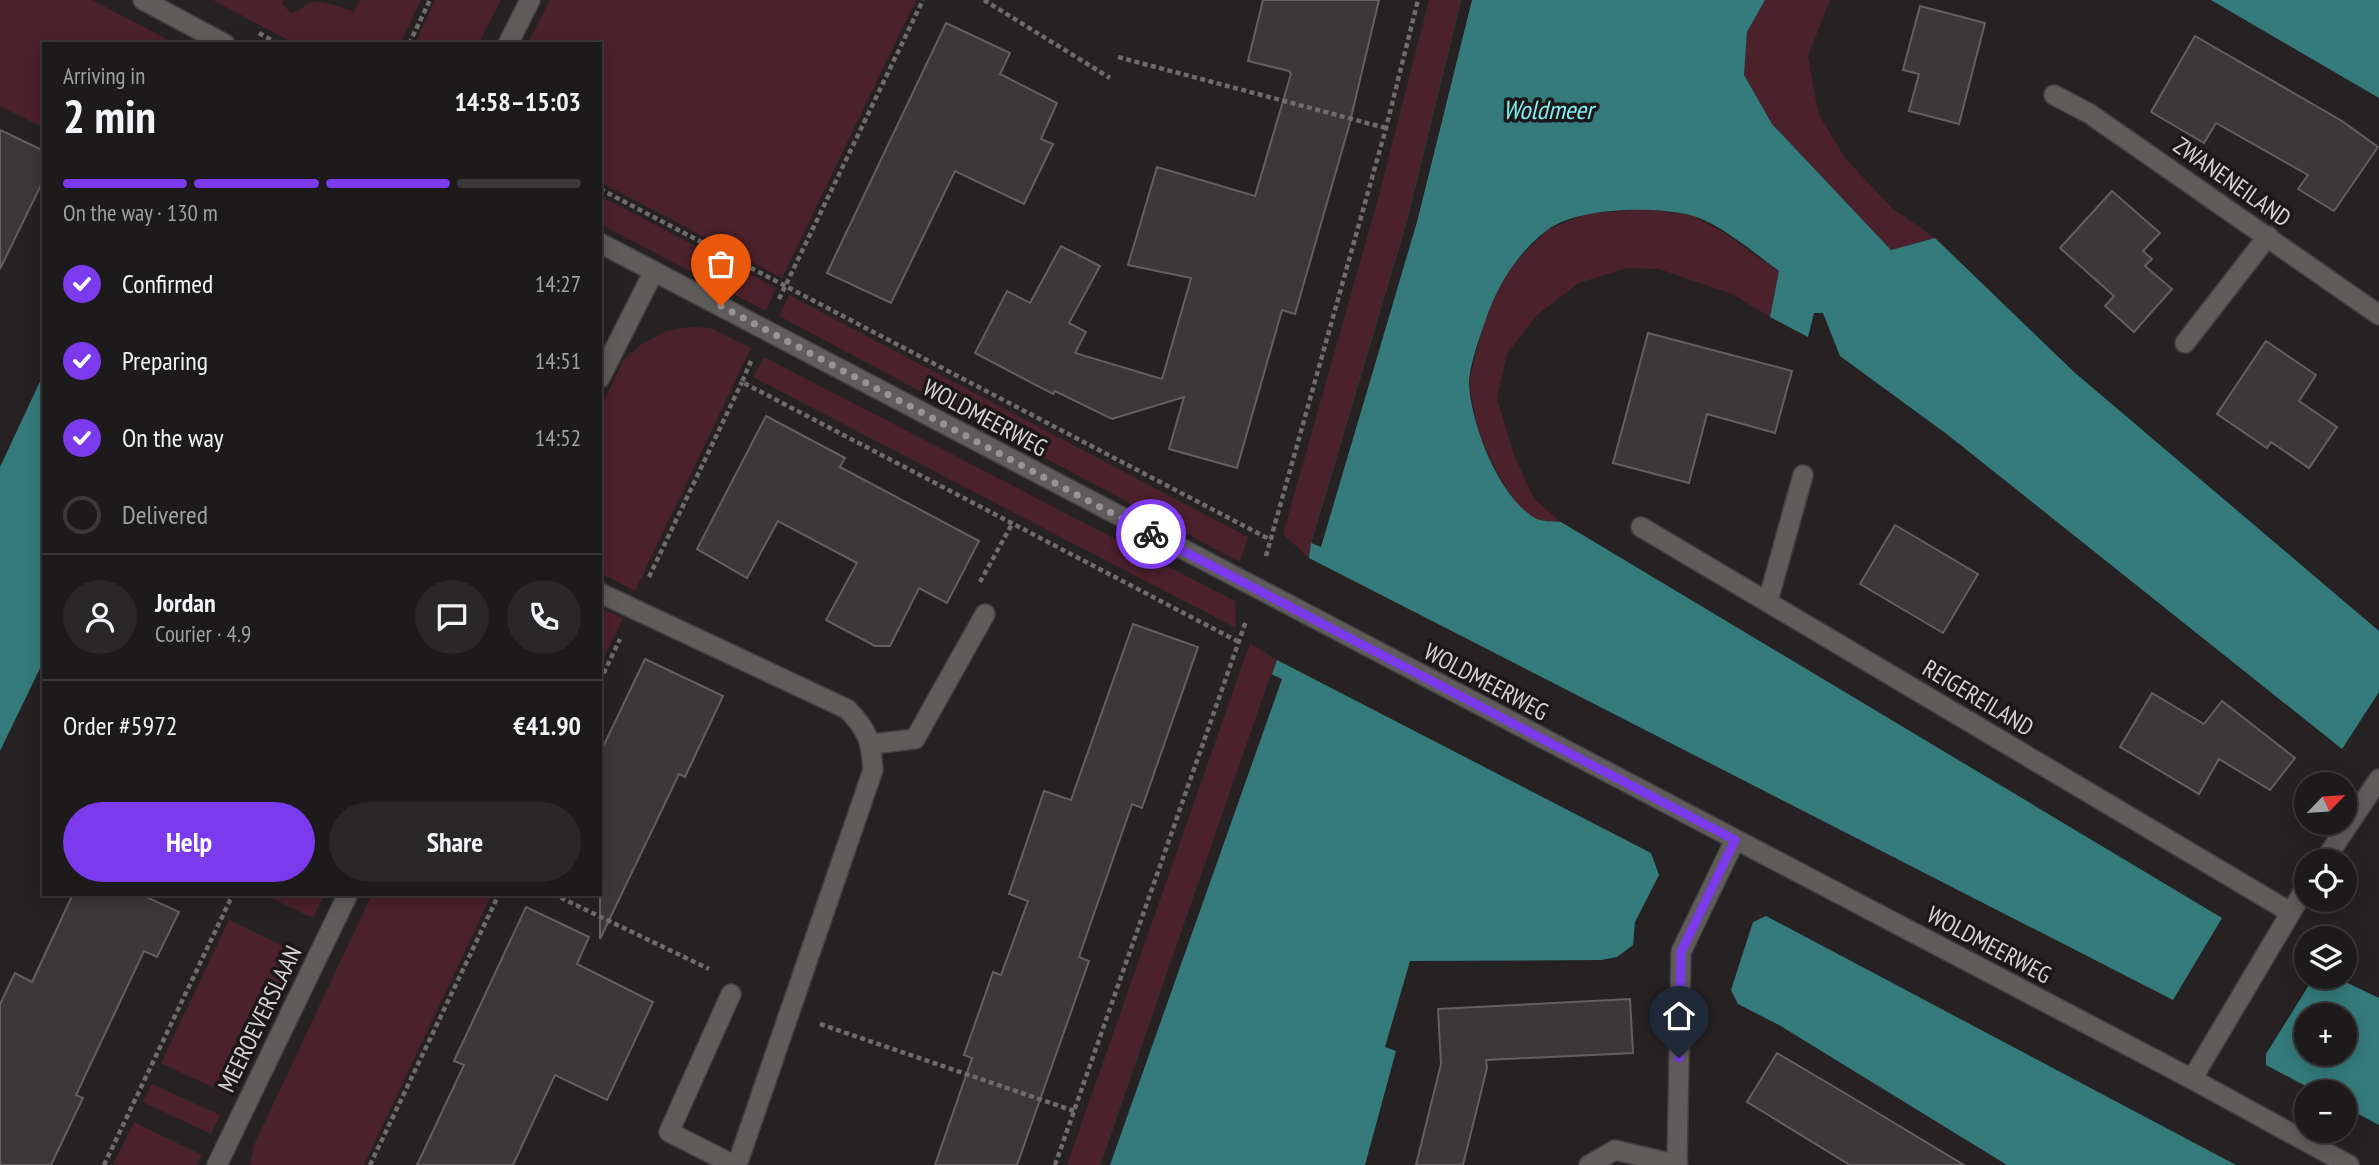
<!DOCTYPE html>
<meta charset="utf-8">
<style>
:root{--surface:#1c1a1a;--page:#292727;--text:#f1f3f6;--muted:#a0a1a2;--line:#3a3839;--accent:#7c3aed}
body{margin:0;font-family:"PT Sans Narrow",sans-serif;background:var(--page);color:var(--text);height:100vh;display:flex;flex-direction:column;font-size:26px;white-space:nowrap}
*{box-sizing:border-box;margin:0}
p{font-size:23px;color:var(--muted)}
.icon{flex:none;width:38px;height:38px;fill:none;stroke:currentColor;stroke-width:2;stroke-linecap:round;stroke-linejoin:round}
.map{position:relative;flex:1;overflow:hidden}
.side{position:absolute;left:42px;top:42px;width:560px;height:854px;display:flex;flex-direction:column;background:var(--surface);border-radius:0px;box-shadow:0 4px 18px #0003,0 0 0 2px var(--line)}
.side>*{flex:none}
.needle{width:46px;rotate:65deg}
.tools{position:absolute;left:2294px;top:772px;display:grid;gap:14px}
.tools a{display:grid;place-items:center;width:63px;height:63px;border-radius:50%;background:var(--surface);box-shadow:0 4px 18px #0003,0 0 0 2px var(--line);font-size:35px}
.pin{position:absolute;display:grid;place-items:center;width:60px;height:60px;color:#fff;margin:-72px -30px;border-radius:50% 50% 50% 0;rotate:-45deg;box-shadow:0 0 7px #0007}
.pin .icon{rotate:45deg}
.courier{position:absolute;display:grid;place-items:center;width:70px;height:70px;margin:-35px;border:5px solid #7c3aed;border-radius:50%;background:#fff;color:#222;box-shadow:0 2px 9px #0007}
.summary em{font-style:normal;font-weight:700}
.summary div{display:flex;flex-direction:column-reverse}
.summary{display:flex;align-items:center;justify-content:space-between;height:119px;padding:0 21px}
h1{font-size:46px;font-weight:700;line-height:52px}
.bar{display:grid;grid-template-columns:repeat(4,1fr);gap:10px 7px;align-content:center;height:84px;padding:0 21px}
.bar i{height:9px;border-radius:5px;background:var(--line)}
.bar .current{background:var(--accent)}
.bar p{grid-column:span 4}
.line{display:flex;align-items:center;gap:18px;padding:0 21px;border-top:2px solid var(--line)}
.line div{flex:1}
.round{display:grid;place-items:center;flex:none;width:74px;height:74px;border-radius:37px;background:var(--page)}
ol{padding:0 21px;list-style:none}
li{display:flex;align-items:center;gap:21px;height:77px}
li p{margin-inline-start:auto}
li .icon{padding:7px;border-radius:50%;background:var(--accent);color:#fff;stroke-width:4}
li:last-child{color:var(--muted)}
li i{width:38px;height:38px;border:4px solid var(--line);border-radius:50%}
.cta{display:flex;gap:14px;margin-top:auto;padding:14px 21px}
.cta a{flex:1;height:80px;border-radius:42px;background:var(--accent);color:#fff;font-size:28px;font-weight:700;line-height:80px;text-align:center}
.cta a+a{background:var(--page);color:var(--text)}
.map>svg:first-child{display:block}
.green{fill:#4b212c}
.water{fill:#357b7c;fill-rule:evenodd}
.pier{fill:#262223}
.building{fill:#3c3738;stroke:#645f60;stroke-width:2}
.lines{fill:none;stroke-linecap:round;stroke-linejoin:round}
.service-casing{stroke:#423f40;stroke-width:22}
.minor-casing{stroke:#423f40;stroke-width:22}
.path{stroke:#706c6d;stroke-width:4.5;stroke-dasharray:5 3.5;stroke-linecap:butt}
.service{stroke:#605c5c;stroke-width:19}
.minor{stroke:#605c5c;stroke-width:19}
.done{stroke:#989495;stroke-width:7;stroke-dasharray:0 12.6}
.route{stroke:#7c3aed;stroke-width:9}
.labels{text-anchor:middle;stroke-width:7;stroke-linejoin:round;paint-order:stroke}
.street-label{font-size:24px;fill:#d5d2d3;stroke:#1c1819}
.water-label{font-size:26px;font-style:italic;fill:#81eded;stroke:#1c1819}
</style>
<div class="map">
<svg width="2379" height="1165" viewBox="0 0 2379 1165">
<rect width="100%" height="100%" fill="#262223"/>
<g class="green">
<path d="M 0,0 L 92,0 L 176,44 L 44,44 L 44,128 L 0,106 Z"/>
<path d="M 213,0 L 283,0 L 283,5 L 291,13 C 300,11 303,7 310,2 C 323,0 342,7 354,12 L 360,0 L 421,0 L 400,44 L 295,44 Z"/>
<path d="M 435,0 L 501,0 L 478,44 L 415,44 Z"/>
<path d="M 550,0 L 916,0 L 782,278 L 600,182 L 600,44 L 527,44 Z"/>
<path d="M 1429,0 L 1461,0 L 1408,217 L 1311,543 L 1309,558 L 1283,534 L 1378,199 Z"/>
<path d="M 1765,0 L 1830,0 L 1808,56 L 1818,113 L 1845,158 L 1892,208 L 1935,238 L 1891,250 L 1772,124 L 1744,76 L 1747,32 Z"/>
<path d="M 600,196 L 776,288 L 766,311 L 600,224 Z"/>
<path d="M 1645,209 L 1691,215 L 1723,232 L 1779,272 L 1770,317 L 1732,294 L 1685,278 L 1659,269 L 1627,268 L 1579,283 L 1537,315 L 1507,353 L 1497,398 L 1514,455 L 1534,499 L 1561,522 L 1538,520 L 1519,507 L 1500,478 L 1477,430 L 1469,382 L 1481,333 L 1494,296 L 1513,265 L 1547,230 L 1585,214 Z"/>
<path d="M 789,295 L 1248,537 L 1240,562 L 779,316 Z"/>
<path d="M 691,327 L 711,328 L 751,348 L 635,591 L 600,573 L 600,409 L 623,360 L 642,344 L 666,331 Z"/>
<path d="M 764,357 L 1235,601 L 1236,628 L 753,377 Z"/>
<path d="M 600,608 L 623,618 L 600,666 Z"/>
<path d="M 1250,643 L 1277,660 L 1100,1165 L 1067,1165 Z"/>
<path d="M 262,894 L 324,894 L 313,918 Z"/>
<path d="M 372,894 L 492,894 L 364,1165 L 250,1165 L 254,1145 Z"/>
<path d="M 229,920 L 296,952 L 229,1095 L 161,1063 Z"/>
<path d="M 152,1084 L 220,1115 L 211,1134 L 143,1102 Z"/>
<path d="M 134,1122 L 202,1155 L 197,1165 L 113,1165 Z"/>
</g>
<g class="water">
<path d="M 1461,0 L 1765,0 L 1747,32 L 1744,75 L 1772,124 L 1891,250 L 1935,238 L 2074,372 L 2379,631 L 2379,692 L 2342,749 L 1948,435 L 1840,356 L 1823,313 L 1814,313 L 1808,337 L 1770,317 L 1779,271 C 1754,253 1720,223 1690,215 C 1653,206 1576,207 1546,231 C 1516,254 1496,288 1485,322 C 1479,338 1469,368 1469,384 C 1471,425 1499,497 1535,518 C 1542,522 1553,521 1561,522 L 2222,918 L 2173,1000 L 1309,558 L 1311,543 L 1408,217 Z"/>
<path d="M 2211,0 L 2379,0 L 2379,98 Z"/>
<path d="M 44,373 L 44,660 L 0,751 L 0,467 Z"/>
<path d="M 1277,660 L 1651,853 L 1659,875 L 1635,922 L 1633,945 L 1617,957 L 1601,960 L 1410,961 L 1385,1047 L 1396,1051 L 1365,1165 L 1100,1165 Z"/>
<path d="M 1766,916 L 2236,1165 L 2007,1165 L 1779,1025 L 1738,1004 L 1731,990 L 1753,922 Z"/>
<path d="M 2314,977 L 2335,977 L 2379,998 L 2379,1125 L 2345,1107 L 2345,1092 L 2317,1092 L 2266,1065 L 2266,1054 ZM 2345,1015 L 2345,1054 L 2306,1054 L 2306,1015 Z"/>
</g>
<g class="pier">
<path d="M 1461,0 L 1472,0 L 1417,222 L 1321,547 L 1311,543 L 1408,217 Z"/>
<path d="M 1271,674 L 1282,679 L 1110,1165 L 1100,1165 Z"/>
</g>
<g class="building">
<path d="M 1263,0 L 1379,0 L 1349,126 L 1295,314 L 1282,310 L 1237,468 L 1169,449 L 1184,397 L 1112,419 L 1055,391 L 1053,394 L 975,353 L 1007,291 L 1030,303 L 1061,246 L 1100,266 L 1069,323 L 1086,332 L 1075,353 L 1162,379 L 1191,278 L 1128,265 L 1157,167 L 1255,196 L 1291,74 L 1289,71 L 1248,61 Z"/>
<path d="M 1920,6 L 1985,23 L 1959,124 L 1909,111 L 1919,74 L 1903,70 Z"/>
<path d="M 946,23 L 1010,53 L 1000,74 L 1057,103 L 1041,139 L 1053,144 L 1024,204 L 955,171 L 891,303 L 827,273 Z"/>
<path d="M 2195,36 L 2342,121 L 2378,147 L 2334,211 L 2298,189 L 2308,175 L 2216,123 L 2204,143 L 2151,112 Z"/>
<path d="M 0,130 L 44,151 L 44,179 L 0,269 Z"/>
<path d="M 2112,191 L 2160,233 L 2143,251 L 2152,259 L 2145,266 L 2172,289 L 2134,332 L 2105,306 L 2114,296 L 2060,248 Z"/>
<path d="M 1648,333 L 1792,371 L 1775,433 L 1707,414 L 1689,483 L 1613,463 Z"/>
<path d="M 2266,341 L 2316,375 L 2299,401 L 2337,427 L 2309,468 L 2271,442 L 2267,448 L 2217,414 Z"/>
<path d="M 766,416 L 845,458 L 840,467 L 979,541 L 947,603 L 919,588 L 890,646 L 875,646 L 826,620 L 857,563 L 778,521 L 747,578 L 697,549 Z"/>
<path d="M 1895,525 L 1978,574 L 1943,633 L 1860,584 Z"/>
<path d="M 1133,624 L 1198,647 L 1142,808 L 1132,804 L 1079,957 L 1089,961 L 1017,1165 L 935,1165 L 972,1058 L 964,1055 L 993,972 L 1001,975 L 1028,901 L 1009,894 L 1044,791 L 1071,800 Z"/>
<path d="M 645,659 L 723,696 L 685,777 L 679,774 L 600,939 L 600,753 Z"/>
<path d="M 2152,693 L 2204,724 L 2222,701 L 2295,758 L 2270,790 L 2219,759 L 2199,794 L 2120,747 Z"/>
<path d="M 73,894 L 140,894 L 179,912 L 157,957 L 144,951 L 76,1095 L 83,1098 L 51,1165 L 0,1165 L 0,1004 L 15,973 L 32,982 Z"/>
<path d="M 526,907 L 589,937 L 577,964 L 653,1002 L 607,1100 L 555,1075 L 513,1165 L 417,1165 L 464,1065 L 454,1061 Z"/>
<path d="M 1630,999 L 1633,1053 L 1486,1060 L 1487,1068 L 1463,1165 L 1416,1165 L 1441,1064 L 1438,1009 Z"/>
<path d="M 1777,1053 L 1843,1092 L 1964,1165 L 1850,1165 L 1747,1102 Z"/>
</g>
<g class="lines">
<defs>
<g id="service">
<path d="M 2185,343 L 2268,236"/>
<path d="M 600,593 L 847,709 C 868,730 871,741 873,770 L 737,1165"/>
<path d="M 1768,601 L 1803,475"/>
<path d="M 872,744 L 915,739 L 985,614"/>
<path d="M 731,994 L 669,1132 L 734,1165"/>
</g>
<g id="minor">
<path d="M 143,0 L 225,44"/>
<path d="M 508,44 L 530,0"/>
<path d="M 2054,95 L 2090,114 L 2379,315"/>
<path d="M 600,243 L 2192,1079 L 2349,1165"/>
<path d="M 600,378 L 654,271"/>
<path d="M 1641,527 L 2290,912"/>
<path d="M 2324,861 L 2379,779"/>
<path d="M 2192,1079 L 2306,887"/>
<path d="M 1677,1164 L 1681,952 L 1735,840"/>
<path d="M 217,1165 L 348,894"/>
<path d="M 1589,1165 L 1615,1150 L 1678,1165"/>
</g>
</defs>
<use href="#service" class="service-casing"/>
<use href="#minor" class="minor-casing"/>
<g class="path">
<path d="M 984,0 L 1110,78"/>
<path d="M 259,33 L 278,44"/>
<path d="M 409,44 L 430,0"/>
<path d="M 1118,57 L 1386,128"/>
<path d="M 600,189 L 1271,540"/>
<path d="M 779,299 L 923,0"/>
<path d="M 751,361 L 742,382 L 1239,642"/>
<path d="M 1266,556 L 1386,128 L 1418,0"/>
<path d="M 649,577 L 742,382"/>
<path d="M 980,582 L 1012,524"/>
<path d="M 600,681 L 620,639"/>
<path d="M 553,894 L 709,969"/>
<path d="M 820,1024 L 1074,1111"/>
<path d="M 104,1165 L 233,894"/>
<path d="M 370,1165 L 499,894"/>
<path d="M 1055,1165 L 1246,621"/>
</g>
<use href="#service" class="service"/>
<use href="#minor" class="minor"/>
</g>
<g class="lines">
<path class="done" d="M 721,306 L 1151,534"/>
<path class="route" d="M 1151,534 L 1735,840 L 1681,952 L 1679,1058"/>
</g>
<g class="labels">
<g class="street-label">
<text transform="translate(2232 182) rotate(35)" y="8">ZWANENEILAND</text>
<text transform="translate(985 418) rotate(28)" y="8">WOLDMEERWEG</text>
<text transform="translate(1486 682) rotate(28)" y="8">WOLDMEERWEG</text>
<text transform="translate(1978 698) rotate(31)" y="8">REIGEREILAND</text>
<text transform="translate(1989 945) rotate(28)" y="8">WOLDMEERWEG</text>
<text transform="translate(260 1019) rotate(-64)" y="8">MEEROEVERSLAAN</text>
</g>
<g class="water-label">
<text x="1548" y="119">Woldmeer</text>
</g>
</g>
</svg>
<div class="tools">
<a><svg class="needle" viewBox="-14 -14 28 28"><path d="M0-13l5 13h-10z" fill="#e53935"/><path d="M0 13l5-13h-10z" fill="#a0a1a2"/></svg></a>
<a><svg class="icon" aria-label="locate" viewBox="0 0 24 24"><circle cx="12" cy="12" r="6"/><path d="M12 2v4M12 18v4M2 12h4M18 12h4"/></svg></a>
<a><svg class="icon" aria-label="layers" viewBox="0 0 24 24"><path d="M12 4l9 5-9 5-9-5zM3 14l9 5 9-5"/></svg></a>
<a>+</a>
<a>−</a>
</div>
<div class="pin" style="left:721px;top:306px;background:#ea580c"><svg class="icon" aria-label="bag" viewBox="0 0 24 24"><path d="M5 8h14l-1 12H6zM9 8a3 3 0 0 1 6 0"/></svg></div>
<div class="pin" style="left:1679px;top:1058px;background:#1f2937"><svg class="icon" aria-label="home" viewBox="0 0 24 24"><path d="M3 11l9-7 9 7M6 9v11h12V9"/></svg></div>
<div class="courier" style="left:1151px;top:534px"><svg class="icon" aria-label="bike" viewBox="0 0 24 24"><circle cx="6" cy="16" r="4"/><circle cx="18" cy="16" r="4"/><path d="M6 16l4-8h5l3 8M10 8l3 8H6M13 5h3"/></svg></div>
<section class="side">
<div class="summary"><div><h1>2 min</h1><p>Arriving in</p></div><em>14:58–15:03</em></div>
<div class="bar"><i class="current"></i><i class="current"></i><i class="current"></i><i></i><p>On the way · 130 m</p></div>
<ol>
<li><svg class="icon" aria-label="check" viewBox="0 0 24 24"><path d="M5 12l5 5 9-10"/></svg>Confirmed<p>14:27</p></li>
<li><svg class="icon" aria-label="check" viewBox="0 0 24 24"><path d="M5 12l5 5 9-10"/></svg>Preparing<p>14:51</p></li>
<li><svg class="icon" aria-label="check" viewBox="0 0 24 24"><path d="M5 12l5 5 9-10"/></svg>On the way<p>14:52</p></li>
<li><i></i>Delivered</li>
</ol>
<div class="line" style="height:126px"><a class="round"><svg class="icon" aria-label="person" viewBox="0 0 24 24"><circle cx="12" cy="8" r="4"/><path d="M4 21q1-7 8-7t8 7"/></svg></a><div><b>Jordan</b><p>Courier · 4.9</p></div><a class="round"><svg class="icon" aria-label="chat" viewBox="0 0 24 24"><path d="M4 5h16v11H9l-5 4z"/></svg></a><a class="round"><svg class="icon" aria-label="phone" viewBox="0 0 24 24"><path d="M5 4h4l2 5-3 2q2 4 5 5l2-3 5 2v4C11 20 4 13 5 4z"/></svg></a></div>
<div class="line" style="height:91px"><div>Order #5972</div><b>€41.90</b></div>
<div class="cta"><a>Help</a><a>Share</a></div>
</section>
</div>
